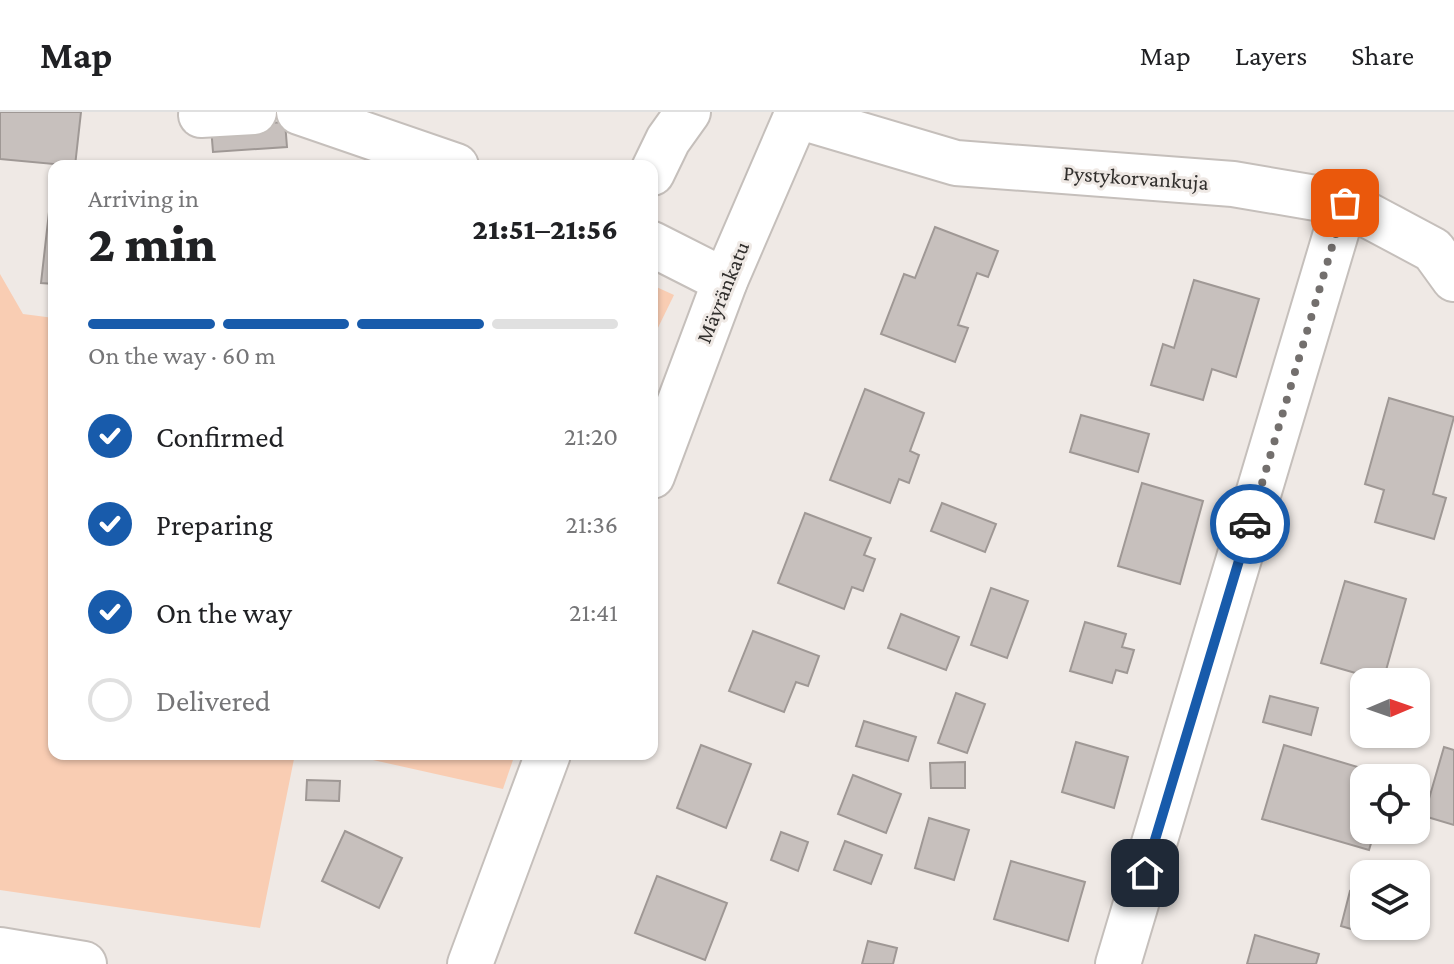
<!DOCTYPE html>
<meta charset="utf-8">
<style>
:root{--surface:#fff;--page:#f2f2f2;--text:#202124;--muted:#757577;--line:#e0e0e0;--accent:#185bab}
body{margin:0;font-family:"Crimson Pro",serif;background:var(--page);color:var(--text);height:100vh;display:flex;flex-direction:column;font-size:30px;white-space:nowrap}
*{box-sizing:border-box;margin:0}
p{font-size:26px;color:var(--muted)}
.icon{flex:none;width:44px;height:44px;fill:none;stroke:currentColor;stroke-width:2;stroke-linecap:round;stroke-linejoin:round}
.map{position:relative;flex:1;overflow:hidden}
.drawer{position:absolute;left:48px;top:48px;width:610px;height:600px;display:flex;flex-direction:column;background:var(--surface);border-radius:16px;box-shadow:0 2px 6px #0004}
.drawer>*{flex:none}
.needle{width:52px;rotate:88deg}
.tools{position:absolute;left:1350px;top:556px;display:grid;gap:16px}
.tools a{display:grid;place-items:center;width:80px;height:80px;border-radius:16px;background:var(--surface);box-shadow:0 2px 6px #0004;font-size:40px}
.pin{position:absolute;display:grid;place-items:center;width:68px;height:68px;color:#fff;margin:-34px;border-radius:16px;box-shadow:0 4px 12px #0006}
.courier{position:absolute;display:grid;place-items:center;width:80px;height:80px;margin:-40px;border:6px solid #185bab;border-radius:50%;background:#fff;color:#222;box-shadow:0 2px 10px #0007}
.head em{font-style:normal;font-weight:800}
.head div{display:flex;flex-direction:column-reverse}
.head{display:flex;align-items:center;justify-content:space-between;height:136px;padding:0 40px}
h1{font-size:52px;font-weight:800;line-height:60px}
.bar{display:grid;grid-template-columns:repeat(4,1fr);gap:12px 8px;align-content:center;height:96px;padding:0 40px}
.bar i{height:10px;border-radius:6px;background:var(--line)}
.bar .on{background:var(--accent)}
.bar p{grid-column:span 4}
ol{padding:0 40px;list-style:none}
li{display:flex;align-items:center;gap:24px;height:88px}
li p{margin-inline-start:auto}
li .icon{padding:8px;border-radius:50%;background:var(--accent);color:#fff;stroke-width:4}
li:last-child{color:var(--muted)}
li i{width:44px;height:44px;border:4px solid var(--line);border-radius:50%}
header{display:flex;align-items:center;gap:48px;box-sizing:border-box;height:112px;padding:0 40px;background:var(--surface);border-bottom:2px solid var(--line)}
header strong{font-size:38px}
nav{display:flex;gap:44px;margin-inline-start:auto;font-size:28px}
.map>svg:first-child{display:block}
.green{fill:#f9cdb3}
.building{fill:#c7c0bd;stroke:#9f9895;stroke-width:2}
.lines{fill:none;stroke-linecap:round;stroke-linejoin:round}
.minor-casing{stroke:#c5bfbb;stroke-width:48}
.minor{stroke:#fff;stroke-width:44}
.done{stroke:#736f6d;stroke-width:8;stroke-dasharray:0 14.4}
.route{stroke:#185bab;stroke-width:10}
.labels{text-anchor:middle;stroke-width:6;stroke-linejoin:round;paint-order:stroke}
.street-label{font-size:22px;fill:#302e2c;stroke:#efe9e5}
</style>
<header>
<strong>Map</strong>
<nav><a>Map</a><a>Layers</a><a>Share</a></nav>
</header>
<div class="map">
<svg width="1454" height="852" viewBox="0 0 1454 852">
<rect width="100%" height="100%" fill="#efe9e5"/>
<g class="green">
<path d="M 0,162 L 23,202 L 54,206 L 54,642 L 295,642 L 260,816 L 0,778 Z"/>
<path d="M 652,173 L 674,183 L 652,228 Z"/>
<path d="M 346,642 L 515,642 L 503,677 Z"/>
</g>
<g class="building">
<path d="M 0,0 L 81,0 L 75,54 L 0,47 Z"/>
<path d="M 285,10 L 287,35 L 213,40 L 211,15 Z"/>
<path d="M 49,100 L 54,100 L 54,172 L 41,171 Z"/>
<path d="M 935,115 L 998,139 L 988,165 L 977,161 L 958,213 L 968,216 L 955,250 L 881,222 L 904,162 L 915,166 Z"/>
<path d="M 1194,168 L 1259,187 L 1236,265 L 1212,257 L 1203,288 L 1151,273 L 1163,232 L 1174,236 Z"/>
<path d="M 865,277 L 924,301 L 910,339 L 919,343 L 909,371 L 899,367 L 890,391 L 830,368 Z"/>
<path d="M 1389,286 L 1454,305 L 1433,382 L 1446,386 L 1434,427 L 1375,410 L 1384,378 L 1365,372 Z"/>
<path d="M 1081,303 L 1149,322 L 1138,360 L 1070,340 Z"/>
<path d="M 1142,371 L 1203,389 L 1180,472 L 1118,454 Z"/>
<path d="M 942,391 L 996,412 L 985,440 L 931,419 Z"/>
<path d="M 805,401 L 871,426 L 864,443 L 875,447 L 863,479 L 852,475 L 844,497 L 778,471 Z"/>
<path d="M 1345,469 L 1406,487 L 1383,569 L 1321,551 Z"/>
<path d="M 991,476 L 1028,489 L 1007,546 L 971,533 Z"/>
<path d="M 901,502 L 959,525 L 946,558 L 888,536 Z"/>
<path d="M 1085,510 L 1126,522 L 1122,535 L 1134,538 L 1127,561 L 1116,558 L 1112,571 L 1070,559 Z"/>
<path d="M 753,519 L 819,544 L 808,574 L 796,570 L 784,600 L 729,579 Z"/>
<path d="M 956,581 L 985,592 L 967,641 L 938,631 Z"/>
<path d="M 1270,584 L 1318,596 L 1311,623 L 1263,610 Z"/>
<path d="M 864,609 L 916,625 L 908,649 L 856,634 Z"/>
<path d="M 1076,630 L 1128,645 L 1114,696 L 1062,680 Z"/>
<path d="M 701,633 L 751,652 L 726,716 L 677,696 Z"/>
<path d="M 1284,633 L 1391,665 L 1364,666 L 1364,718 L 1375,718 L 1369,738 L 1262,707 Z"/>
<path d="M 1444,635 L 1454,638 L 1454,713 L 1424,704 Z"/>
<path d="M 965,650 L 965,676 L 931,676 L 930,651 Z"/>
<path d="M 853,663 L 901,682 L 886,721 L 838,702 Z"/>
<path d="M 307,668 L 340,669 L 339,689 L 306,688 Z"/>
<path d="M 929,706 L 969,718 L 954,768 L 915,756 Z"/>
<path d="M 345,719 L 402,746 L 379,796 L 322,769 Z"/>
<path d="M 781,720 L 808,730 L 798,759 L 771,748 Z"/>
<path d="M 845,729 L 882,743 L 871,772 L 834,758 Z"/>
<path d="M 1011,749 L 1085,770 L 1068,829 L 994,807 Z"/>
<path d="M 657,764 L 727,791 L 705,848 L 635,821 Z"/>
<path d="M 1350,779 L 1364,783 L 1364,814 L 1370,814 L 1368,822 L 1341,814 Z"/>
<path d="M 1255,823 L 1319,842 L 1316,852 L 1247,852 Z"/>
<path d="M 868,829 L 897,836 L 893,852 L 862,852 Z"/>
</g>
<g class="lines">
<defs>
<g id="minor">
<path d="M 299,0 L 456,54"/>
<path d="M 201,3 L 254,0"/>
<path d="M 797,4 L 956,51 L 1233,72 L 1345,91 L 1433,138 L 1454,167"/>
<path d="M 652,61 L 668,28 L 688,0"/>
<path d="M 652,132 L 725,169"/>
<path d="M 652,364 L 725,169 L 798,0"/>
<path d="M 0,838 L 84,852"/>
<path d="M 470,852 L 548,642"/>
<path d="M 1118,852 L 1345,91"/>
</g>
</defs>
<use href="#minor" class="minor-casing"/>
<use href="#minor" class="minor"/>
</g>
<g class="lines">
<path class="done" d="M 1250,412 L 1345,91"/>
<path class="route" d="M 1145,761 L 1250,412"/>
</g>
<g class="labels">
<g class="street-label">
<text transform="translate(1136 65) rotate(4)" y="8">Pystykorvankuja</text>
<text transform="translate(722 180) rotate(-68)" y="8">Mäyränkatu</text>
</g>
</g>
</svg>
<div class="tools">
<a><svg class="needle" viewBox="-14 -14 28 28"><path d="M0-13l5 13h-10z" fill="#e53935"/><path d="M0 13l5-13h-10z" fill="#757577"/></svg></a>
<a><svg class="icon" aria-label="locate" viewBox="0 0 24 24"><circle cx="12" cy="12" r="6"/><path d="M12 2v4M12 18v4M2 12h4M18 12h4"/></svg></a>
<a><svg class="icon" aria-label="layers" viewBox="0 0 24 24"><path d="M12 4l9 5-9 5-9-5zM3 14l9 5 9-5"/></svg></a>
</div>
<div class="pin" style="left:1345px;top:91px;background:#ea580c"><svg class="icon" aria-label="bag" viewBox="0 0 24 24"><path d="M5 8h14l-1 12H6zM9 8a3 3 0 0 1 6 0"/></svg></div>
<div class="pin" style="left:1145px;top:761px;background:#1f2937"><svg class="icon" aria-label="home" viewBox="0 0 24 24"><path d="M3 11l9-7 9 7M6 9v11h12V9"/></svg></div>
<div class="courier" style="left:1250px;top:412px"><svg class="icon" aria-label="car" viewBox="0 0 24 24"><path d="M5 17H2v-5l4-1 3-4h7l3 4 3 1v5h-3M9 17h6M6 11h13"/><circle cx="7" cy="17" r="2"/><circle cx="17" cy="17" r="2"/></svg></div>
<section class="drawer">
<div class="head"><div><h1>2 min</h1><p>Arriving in</p></div><em>21:51–21:56</em></div>
<div class="bar"><i class="on"></i><i class="on"></i><i class="on"></i><i></i><p>On the way · 60 m</p></div>
<ol>
<li><svg class="icon" aria-label="check" viewBox="0 0 24 24"><path d="M5 12l5 5 9-10"/></svg>Confirmed<p>21:20</p></li>
<li><svg class="icon" aria-label="check" viewBox="0 0 24 24"><path d="M5 12l5 5 9-10"/></svg>Preparing<p>21:36</p></li>
<li><svg class="icon" aria-label="check" viewBox="0 0 24 24"><path d="M5 12l5 5 9-10"/></svg>On the way<p>21:41</p></li>
<li><i></i>Delivered</li>
</ol>
</section>
</div>
